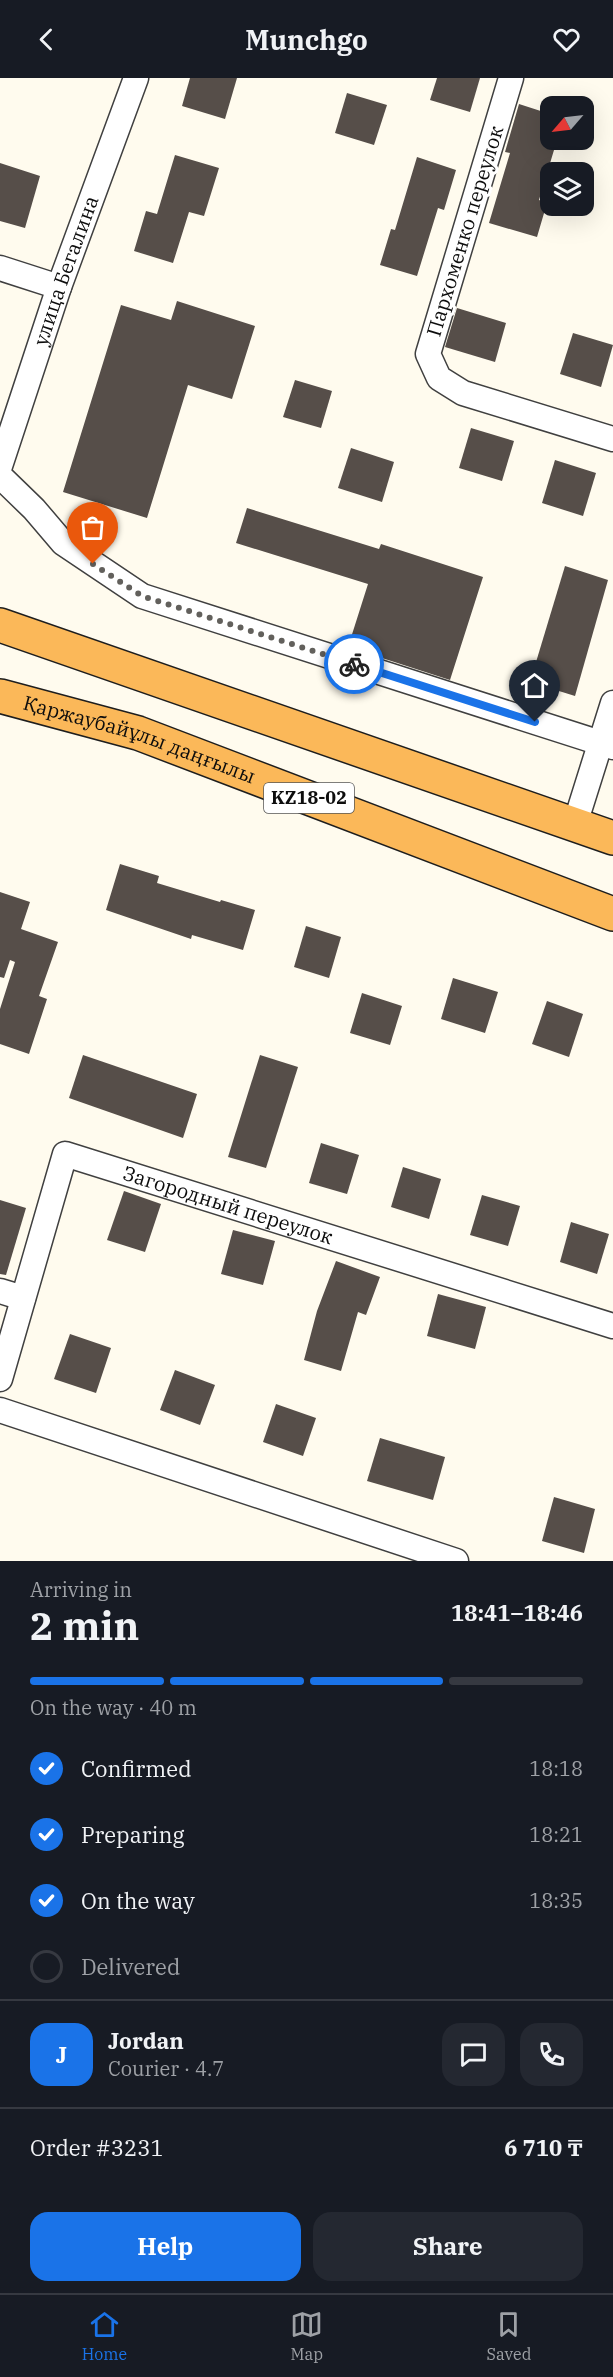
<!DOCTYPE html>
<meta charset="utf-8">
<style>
:root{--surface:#171b24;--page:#242831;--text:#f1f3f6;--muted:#9ea1a6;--line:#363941;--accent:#1a73e8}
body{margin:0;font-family:"IBM Plex Serif",serif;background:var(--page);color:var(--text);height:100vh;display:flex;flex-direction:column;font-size:22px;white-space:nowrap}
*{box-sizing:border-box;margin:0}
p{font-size:20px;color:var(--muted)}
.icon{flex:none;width:33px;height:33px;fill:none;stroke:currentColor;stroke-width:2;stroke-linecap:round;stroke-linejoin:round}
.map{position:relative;height:1483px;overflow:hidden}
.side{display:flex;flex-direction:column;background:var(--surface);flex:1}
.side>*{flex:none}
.needle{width:39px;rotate:242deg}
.controls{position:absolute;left:540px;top:18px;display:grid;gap:12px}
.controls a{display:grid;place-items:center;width:54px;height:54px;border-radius:12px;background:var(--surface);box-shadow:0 6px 24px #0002;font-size:30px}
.pin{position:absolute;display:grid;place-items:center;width:51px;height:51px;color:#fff;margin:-62px -26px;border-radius:50% 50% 50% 0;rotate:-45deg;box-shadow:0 0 6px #0007}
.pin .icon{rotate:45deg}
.courier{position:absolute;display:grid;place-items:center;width:60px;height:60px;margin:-30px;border:4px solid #1a73e8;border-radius:50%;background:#fff;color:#222;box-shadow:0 2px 8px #0007}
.overview em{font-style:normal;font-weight:700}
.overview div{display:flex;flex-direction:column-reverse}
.overview{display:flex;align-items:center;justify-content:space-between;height:102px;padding:0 30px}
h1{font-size:39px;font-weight:700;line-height:45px}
.bar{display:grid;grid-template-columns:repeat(4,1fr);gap:9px 6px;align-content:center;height:72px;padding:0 30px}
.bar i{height:8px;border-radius:4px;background:var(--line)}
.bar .current{background:var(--accent)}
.bar p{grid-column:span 4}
.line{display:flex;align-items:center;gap:15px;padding:0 30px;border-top:2px solid var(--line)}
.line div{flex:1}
.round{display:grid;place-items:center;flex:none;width:63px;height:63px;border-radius:18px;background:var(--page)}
ol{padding:0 30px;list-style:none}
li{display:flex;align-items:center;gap:18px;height:66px}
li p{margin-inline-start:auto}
li .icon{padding:6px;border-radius:50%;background:var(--accent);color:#fff;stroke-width:4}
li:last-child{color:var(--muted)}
li i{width:33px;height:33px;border:3px solid var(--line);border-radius:50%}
.primary-button{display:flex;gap:12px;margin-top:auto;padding:12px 30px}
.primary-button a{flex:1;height:69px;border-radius:18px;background:var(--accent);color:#fff;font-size:24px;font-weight:700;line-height:69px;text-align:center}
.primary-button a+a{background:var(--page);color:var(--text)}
header{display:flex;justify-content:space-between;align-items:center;height:78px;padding:0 30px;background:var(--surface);font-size:27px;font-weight:700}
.menu{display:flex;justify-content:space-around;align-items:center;height:84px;border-top:2px solid var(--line);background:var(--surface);font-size:16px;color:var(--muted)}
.menu a{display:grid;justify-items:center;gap:3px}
.menu .current{color:var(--accent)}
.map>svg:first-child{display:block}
.building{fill:#564e49}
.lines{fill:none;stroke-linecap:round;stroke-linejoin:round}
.minor-casing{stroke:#404040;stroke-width:27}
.trunk-casing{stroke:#1e1e1e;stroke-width:36}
.minor{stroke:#fff;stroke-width:24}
.trunk{stroke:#fbb859;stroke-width:33}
.done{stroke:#62605c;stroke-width:6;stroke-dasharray:0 10.8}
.route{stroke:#1a73e8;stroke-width:8}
.labels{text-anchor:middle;stroke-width:6;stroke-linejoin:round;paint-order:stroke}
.shield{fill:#fff;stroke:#565656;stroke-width:1.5}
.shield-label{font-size:18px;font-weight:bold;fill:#0d0d0d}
.street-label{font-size:20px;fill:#0d0d0d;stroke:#fff}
</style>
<header><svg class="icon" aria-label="back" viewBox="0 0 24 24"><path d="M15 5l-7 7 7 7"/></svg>Munchgo<svg class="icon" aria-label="heart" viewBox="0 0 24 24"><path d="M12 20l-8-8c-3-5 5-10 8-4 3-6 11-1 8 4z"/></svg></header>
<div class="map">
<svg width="613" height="1483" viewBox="0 0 613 1483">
<rect width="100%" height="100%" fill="#fffbee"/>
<g class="building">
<path d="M 190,0 L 237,0 L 225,41 L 182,28 Z"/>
<path d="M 437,0 L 480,0 L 470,34 L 430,22 Z"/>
<path d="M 347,15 L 387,27 L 374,67 L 335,55 Z"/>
<path d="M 519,26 L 550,36 L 550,62 L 557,62 L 539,122 L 547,125 L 537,159 L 489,145 L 510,75 L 505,74 Z"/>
<path d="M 175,77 L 219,90 L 204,138 L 189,134 L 173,185 L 134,173 L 146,133 L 157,136 Z"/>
<path d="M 417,79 L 456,92 L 444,132 L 438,130 L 417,198 L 380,187 L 391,151 L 395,152 Z"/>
<path d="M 0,85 L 40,98 L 25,150 L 0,143 Z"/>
<path d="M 177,223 L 255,248 L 232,321 L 188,307 L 147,440 L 63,414 L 121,227 L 171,242 Z"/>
<path d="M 457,230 L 506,245 L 495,284 L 445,269 Z"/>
<path d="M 573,255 L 613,267 L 601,309 L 560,296 Z"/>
<path d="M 295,302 L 332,313 L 321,350 L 283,339 Z"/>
<path d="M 471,350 L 514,363 L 502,403 L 459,390 Z"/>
<path d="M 351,370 L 394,384 L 382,424 L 338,410 Z"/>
<path d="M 555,382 L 596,395 L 583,438 L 542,425 Z"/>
<path d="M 247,430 L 379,471 L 381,466 L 483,499 L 450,602 L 348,569 L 368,506 L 236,465 Z"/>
<path d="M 565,488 L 608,502 L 575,618 L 530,604 Z"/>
<path d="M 120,786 L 159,798 L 157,805 L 220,824 L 221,822 L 255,832 L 243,872 L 192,857 L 191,861 L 106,832 Z"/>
<path d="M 0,814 L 30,824 L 21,851 L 58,864 L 39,918 L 47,921 L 29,976 L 0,966 L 0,931 L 15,884 L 10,882 L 4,900 L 0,899 Z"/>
<path d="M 306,848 L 341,859 L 329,900 L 294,889 Z"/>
<path d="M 453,900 L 498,914 L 485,955 L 441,941 Z"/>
<path d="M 362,915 L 402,928 L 390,967 L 350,955 Z"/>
<path d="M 547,923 L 583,936 L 569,979 L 532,966 Z"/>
<path d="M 83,977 L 197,1016 L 183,1060 L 69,1020 Z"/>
<path d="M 260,977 L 298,989 L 266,1090 L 228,1079 Z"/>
<path d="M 321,1065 L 359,1077 L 347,1116 L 309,1105 Z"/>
<path d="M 403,1089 L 441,1101 L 429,1141 L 391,1129 Z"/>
<path d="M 124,1113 L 161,1126 L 145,1174 L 107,1162 Z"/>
<path d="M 482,1117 L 520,1128 L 508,1168 L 470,1157 Z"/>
<path d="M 0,1122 L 26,1130 L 6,1197 L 0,1196 Z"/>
<path d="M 571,1144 L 609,1156 L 597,1196 L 560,1184 Z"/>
<path d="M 233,1152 L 275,1163 L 263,1207 L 221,1196 Z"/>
<path d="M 336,1183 L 380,1199 L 366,1237 L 358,1234 L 341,1293 L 304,1282 L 317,1233 Z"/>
<path d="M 438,1216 L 486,1229 L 475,1271 L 427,1258 Z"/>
<path d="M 70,1256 L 111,1270 L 96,1315 L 54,1301 Z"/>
<path d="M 175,1292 L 215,1307 L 200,1347 L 160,1332 Z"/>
<path d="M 276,1326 L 316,1340 L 303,1378 L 263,1364 Z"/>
<path d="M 380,1360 L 445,1379 L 433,1422 L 367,1403 Z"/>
<path d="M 554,1419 L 595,1431 L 584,1475 L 542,1463 Z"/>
</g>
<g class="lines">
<defs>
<g id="minor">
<path d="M 511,0 L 428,276 L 439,300 L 463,315 L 613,361"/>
<path d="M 0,190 L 59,209"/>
<path id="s1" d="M 0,388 L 59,209 L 136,0"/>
<path d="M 0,398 L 34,431 L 63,465 L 142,518 L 613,669"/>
<path d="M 575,746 L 613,625"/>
<path d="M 0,1213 L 23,1220"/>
<path id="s2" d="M 0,1301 L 65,1076 L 613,1248"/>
<path d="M 0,1332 L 456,1483"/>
</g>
<g id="trunk">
<path d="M 0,547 L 613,760"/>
<path id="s3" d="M 0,618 L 138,655 L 613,836"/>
</g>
</defs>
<use href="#minor" class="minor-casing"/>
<use href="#trunk" class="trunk-casing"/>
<use href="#minor" class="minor"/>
<use href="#trunk" class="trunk"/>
</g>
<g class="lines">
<path class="done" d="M 93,486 L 142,518 L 354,586"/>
<path class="route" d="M 354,586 L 535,644"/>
</g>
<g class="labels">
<rect class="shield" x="264" y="705" width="90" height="30" rx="4.5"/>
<g class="shield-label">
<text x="309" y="726">KZ18-02</text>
</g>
<g class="street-label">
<text transform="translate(465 153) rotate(-73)" y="7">Пархоменко переулок</text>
<text dy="7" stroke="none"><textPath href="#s1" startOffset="206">улица Бегалина</textPath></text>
<text dy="7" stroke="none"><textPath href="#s3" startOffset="146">Қаржаубайұлы даңғылы</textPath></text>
<text dy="7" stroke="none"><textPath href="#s2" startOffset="405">Загородный переулок</textPath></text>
</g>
</g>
</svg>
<div class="controls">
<a><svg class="needle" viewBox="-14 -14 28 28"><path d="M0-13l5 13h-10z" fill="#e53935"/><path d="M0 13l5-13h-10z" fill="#9ea1a6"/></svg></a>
<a><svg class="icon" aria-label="layers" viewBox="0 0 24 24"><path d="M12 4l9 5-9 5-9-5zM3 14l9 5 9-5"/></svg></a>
</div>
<div class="pin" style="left:93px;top:486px;background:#ea580c"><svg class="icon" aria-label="bag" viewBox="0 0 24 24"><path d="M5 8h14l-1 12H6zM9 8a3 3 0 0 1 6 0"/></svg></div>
<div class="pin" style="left:535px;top:644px;background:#1f2937"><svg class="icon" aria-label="home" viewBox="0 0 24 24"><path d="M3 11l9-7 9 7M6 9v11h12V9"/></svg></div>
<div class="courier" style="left:354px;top:586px"><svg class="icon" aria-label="bike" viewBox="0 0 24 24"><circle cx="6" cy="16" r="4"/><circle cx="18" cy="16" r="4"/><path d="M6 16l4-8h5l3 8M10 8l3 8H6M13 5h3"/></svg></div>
</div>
<section class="side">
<div class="overview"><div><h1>2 min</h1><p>Arriving in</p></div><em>18:41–18:46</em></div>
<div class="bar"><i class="current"></i><i class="current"></i><i class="current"></i><i></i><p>On the way · 40 m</p></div>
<ol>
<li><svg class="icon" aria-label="check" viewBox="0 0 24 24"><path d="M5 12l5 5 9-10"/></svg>Confirmed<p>18:18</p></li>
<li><svg class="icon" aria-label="check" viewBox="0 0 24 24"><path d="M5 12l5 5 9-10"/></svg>Preparing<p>18:21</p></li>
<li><svg class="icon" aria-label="check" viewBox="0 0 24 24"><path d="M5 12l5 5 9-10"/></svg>On the way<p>18:35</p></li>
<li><i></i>Delivered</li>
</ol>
<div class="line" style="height:108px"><b class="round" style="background:var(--accent);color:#fff">J</b><div><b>Jordan</b><p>Courier · 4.7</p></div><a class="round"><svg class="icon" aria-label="chat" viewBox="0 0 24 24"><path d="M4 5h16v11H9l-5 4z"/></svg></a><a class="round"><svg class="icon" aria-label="phone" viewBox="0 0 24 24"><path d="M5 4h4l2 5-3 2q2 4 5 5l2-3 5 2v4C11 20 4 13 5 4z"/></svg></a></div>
<div class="line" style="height:78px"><div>Order #3231</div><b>6 710 ₸</b></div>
<div class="primary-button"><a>Help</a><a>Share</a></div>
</section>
<nav class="menu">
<a class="current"><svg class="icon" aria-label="home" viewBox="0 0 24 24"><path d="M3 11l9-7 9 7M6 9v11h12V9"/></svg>Home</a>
<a><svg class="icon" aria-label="map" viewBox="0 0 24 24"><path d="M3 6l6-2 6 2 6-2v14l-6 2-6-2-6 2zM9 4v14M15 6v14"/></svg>Map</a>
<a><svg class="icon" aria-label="saved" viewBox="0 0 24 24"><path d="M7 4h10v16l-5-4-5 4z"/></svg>Saved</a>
</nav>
